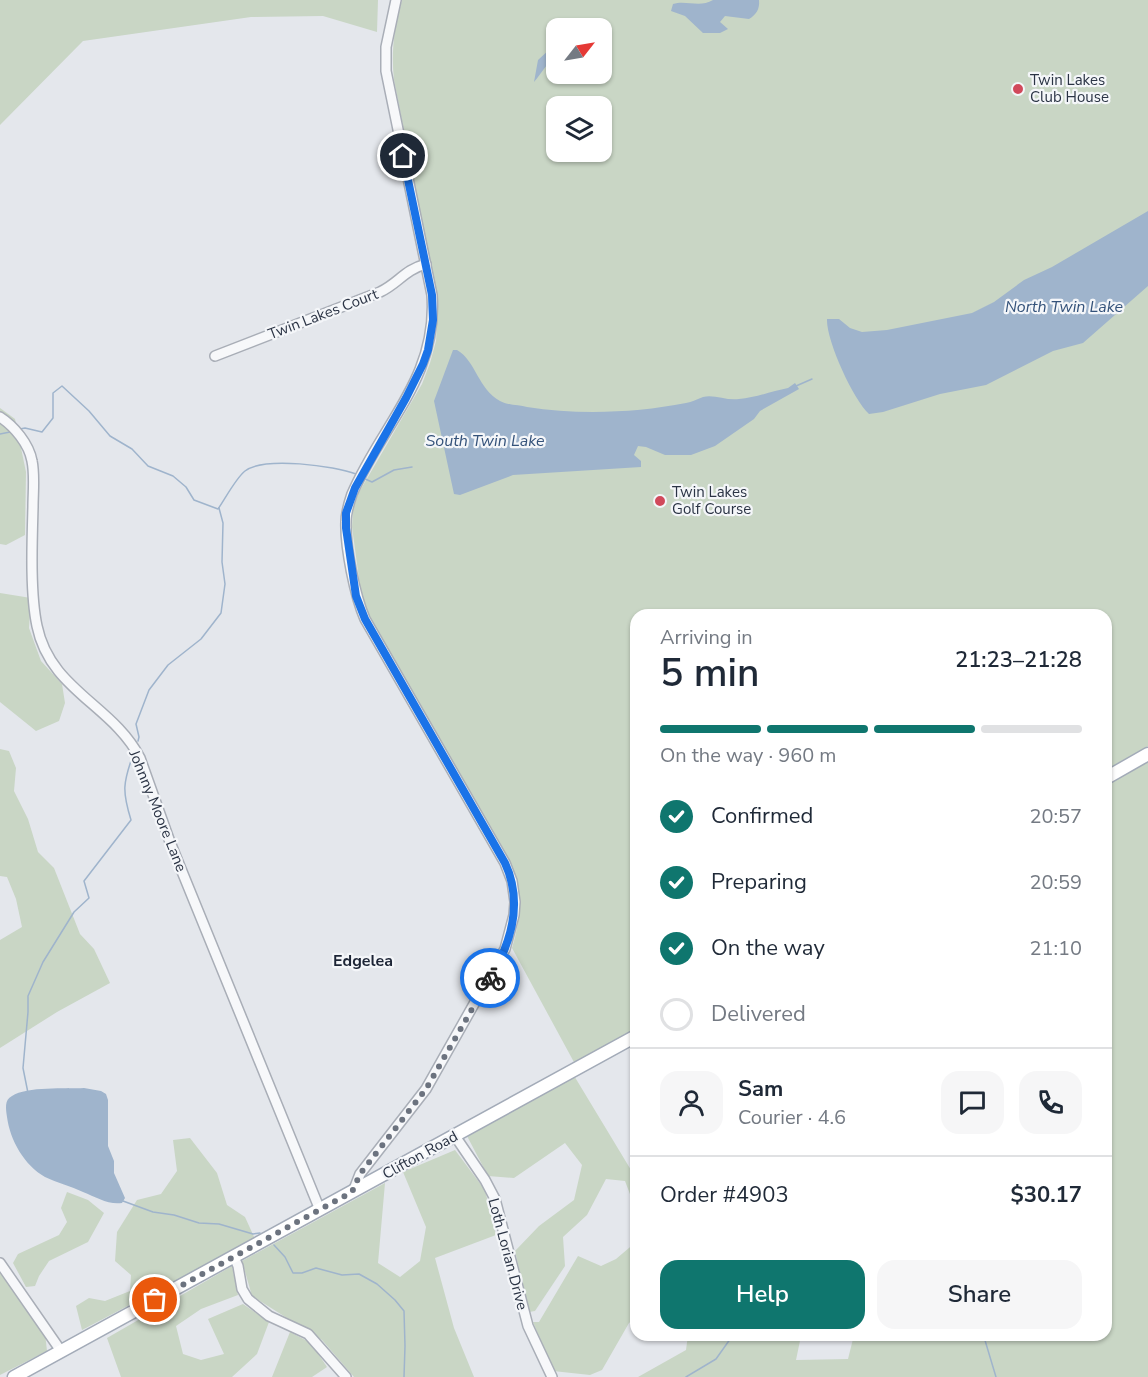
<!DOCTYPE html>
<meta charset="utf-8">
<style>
:root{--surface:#fff;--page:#f6f6f7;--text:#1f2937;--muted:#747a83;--line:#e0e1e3;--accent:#0f766e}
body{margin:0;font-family:"Nunito Sans",sans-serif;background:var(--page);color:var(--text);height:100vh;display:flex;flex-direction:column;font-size:22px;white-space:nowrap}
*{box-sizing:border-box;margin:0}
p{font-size:20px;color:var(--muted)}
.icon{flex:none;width:33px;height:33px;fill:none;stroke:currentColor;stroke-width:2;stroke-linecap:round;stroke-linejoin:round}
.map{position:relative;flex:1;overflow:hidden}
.panel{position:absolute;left:630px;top:609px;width:482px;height:732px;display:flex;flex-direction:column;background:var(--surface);border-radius:18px;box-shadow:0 2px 4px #0004}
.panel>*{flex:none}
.needle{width:39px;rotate:59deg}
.fabs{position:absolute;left:546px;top:18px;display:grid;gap:12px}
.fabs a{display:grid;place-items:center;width:66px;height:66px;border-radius:12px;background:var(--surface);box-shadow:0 2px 4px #0004;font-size:30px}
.pin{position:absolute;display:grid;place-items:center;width:51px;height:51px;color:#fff;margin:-26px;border:3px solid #fff;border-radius:50%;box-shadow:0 2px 6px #0007}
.courier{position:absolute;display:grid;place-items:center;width:60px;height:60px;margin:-30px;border:4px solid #1a73e8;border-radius:50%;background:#fff;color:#222;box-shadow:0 2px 8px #0007}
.headline em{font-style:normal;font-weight:600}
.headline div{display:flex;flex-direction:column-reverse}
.headline{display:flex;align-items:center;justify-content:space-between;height:102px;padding:0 30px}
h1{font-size:39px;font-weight:600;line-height:45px}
.bar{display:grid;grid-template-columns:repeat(4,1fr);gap:9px 6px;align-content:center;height:72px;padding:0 30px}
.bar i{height:8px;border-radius:4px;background:var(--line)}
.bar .current{background:var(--accent)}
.bar p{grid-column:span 4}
.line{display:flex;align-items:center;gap:15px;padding:0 30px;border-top:2px solid var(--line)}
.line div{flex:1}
.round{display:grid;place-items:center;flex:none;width:63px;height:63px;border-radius:18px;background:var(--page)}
ol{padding:0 30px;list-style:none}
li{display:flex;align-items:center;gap:18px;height:66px}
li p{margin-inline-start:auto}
li .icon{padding:6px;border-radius:50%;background:var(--accent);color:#fff;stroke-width:4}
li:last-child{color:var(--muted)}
li i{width:33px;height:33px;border:3px solid var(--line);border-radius:50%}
.button{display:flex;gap:12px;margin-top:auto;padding:12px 30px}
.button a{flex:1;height:69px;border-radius:18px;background:var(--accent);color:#fff;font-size:24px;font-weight:600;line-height:69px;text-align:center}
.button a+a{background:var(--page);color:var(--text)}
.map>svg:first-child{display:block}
.green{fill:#c9d6c5;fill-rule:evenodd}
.water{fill:#9fb4cc}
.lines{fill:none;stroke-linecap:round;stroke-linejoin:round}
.stream{stroke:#9fb4cc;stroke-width:1.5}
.minor-casing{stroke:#a9aeb7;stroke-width:12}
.major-casing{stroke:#a3abb8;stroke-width:15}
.minor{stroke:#f7f8fa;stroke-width:9}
.major{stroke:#fff;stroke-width:12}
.done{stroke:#6c737f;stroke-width:6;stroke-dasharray:0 10.8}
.route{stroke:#1a73e8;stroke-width:8}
.poi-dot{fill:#d1495b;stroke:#f4f6f9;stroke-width:2}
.labels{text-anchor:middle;stroke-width:4.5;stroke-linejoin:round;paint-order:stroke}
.poi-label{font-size:15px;fill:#2b3445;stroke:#f4f6f9;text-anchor:start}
.street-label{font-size:15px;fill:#2b3445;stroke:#f4f6f9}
.water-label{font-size:16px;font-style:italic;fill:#34527a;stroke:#f4f6f9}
.neighbourhood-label{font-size:16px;font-weight:bold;fill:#1d2536;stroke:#f4f6f9}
</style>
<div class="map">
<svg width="1148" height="1377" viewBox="0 0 1148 1377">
<rect width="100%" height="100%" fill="#e4e7ec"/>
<g class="green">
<path d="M 0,0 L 378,0 L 377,32 L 323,16 L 251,17 L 83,41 L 0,125 Z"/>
<path d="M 402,0 L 1148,0 L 1148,746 L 1106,770 L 1106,615 L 636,615 L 636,1030 L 575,1064 L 512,948 C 522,917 521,889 509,859 L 375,628 L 367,613 L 360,586 L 352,527 L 353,510 L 358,494 L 422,384 L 430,363 L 436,341 L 438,305 L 394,80 C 391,52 394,28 402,0 ZM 556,28 L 602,28 L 602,74 L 556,74 ZM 556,106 L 602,106 L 602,152 L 556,152 Z"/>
<path d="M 0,408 L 15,419 L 26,472 L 25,535 L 6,545 L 0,544 Z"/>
<path d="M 0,593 L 31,598 L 29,628 L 41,661 L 62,684 L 65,703 L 59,721 L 36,731 L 0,702 Z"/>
<path d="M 0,749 L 9,751 L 16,768 L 14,791 L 28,819 L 38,852 L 54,868 L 80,934 L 94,949 L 110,983 L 57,1012 L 0,1048 L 0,940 L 22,927 L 16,899 L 7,877 L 0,876 Z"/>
<path d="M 1148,760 L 1148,1377 L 638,1377 L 686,1350 L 688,1335 L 803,1335 L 801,1336 L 796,1360 L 848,1359 L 854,1335 L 1106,1335 L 1106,784 Z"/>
<path d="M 573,1074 L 631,1170 L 636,1170 L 636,1210 L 625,1181 L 606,1179 L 587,1215 L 563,1237 L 565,1266 L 535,1311 L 529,1312 L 515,1251 L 539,1226 L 574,1200 L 582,1165 L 565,1143 L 514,1178 L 488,1176 L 467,1136 Z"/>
<path d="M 190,1138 L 217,1173 L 227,1205 L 245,1217 L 255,1239 L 82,1330 L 76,1306 L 89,1298 L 105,1301 L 130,1291 L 131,1275 L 115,1261 L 117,1232 L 137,1200 L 161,1194 L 177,1171 L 173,1140 Z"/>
<path d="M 455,1150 L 485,1190 L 496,1235 L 435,1258 L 454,1328 L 474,1377 L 354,1377 L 322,1340 L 252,1296 L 242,1261 L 385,1183 L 378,1263 L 400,1277 L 420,1261 L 426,1227 L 403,1172 Z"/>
<path d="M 67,1192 L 88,1200 L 104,1213 L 88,1242 L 49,1261 L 39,1276 L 35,1286 L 26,1287 L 13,1263 L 18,1254 L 59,1235 L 67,1222 L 61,1208 Z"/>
<path d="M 636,1242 L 636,1317 L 629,1323 L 602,1370 L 590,1375 L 553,1371 L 533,1322 L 539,1322 L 578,1256 L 601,1266 L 616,1259 Z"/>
<path d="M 232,1266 L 238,1295 L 201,1309 L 176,1326 L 183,1354 L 201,1360 L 224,1354 L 208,1319 L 243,1304 L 269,1322 L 257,1354 L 232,1377 L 121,1377 L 107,1338 Z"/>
<path d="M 0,1272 L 45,1333 L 47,1351 L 0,1375 Z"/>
<path d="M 290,1332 L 311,1343 L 327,1367 L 312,1377 L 272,1377 Z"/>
</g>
<g class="water">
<path d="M 713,0 L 759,0 C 760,9 756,15 749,19 L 725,16 L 720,22 L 728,29 L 720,33 L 703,33 L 685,16 L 671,11 L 673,4 C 686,0 700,8 713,0 Z"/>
<path d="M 555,40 L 556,40 L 556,59 L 555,58 C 546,64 541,74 534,82 L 538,60 L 550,49 Z"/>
<path d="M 1148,211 L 1148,286 L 1083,343 L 1053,351 L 986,385 L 940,394 L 883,412 L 869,414 C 853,399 826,340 827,319 L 839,319 L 850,328 L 862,332 L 887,330 L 972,313 L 994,302 L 1024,280 L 1052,267 Z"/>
<path d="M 453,350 L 457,350 C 476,361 478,389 500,401 C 507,405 519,405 527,407 C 578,415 635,413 686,403 C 692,402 697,399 703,397 C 714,394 727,401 739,399 C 755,398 772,391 788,388 L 795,383 L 799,389 L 760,411 L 754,419 L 715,446 L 691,455 L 665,455 L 646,447 L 638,446 L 634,455 L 641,461 L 641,467 L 513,475 L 460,495 L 454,494 L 434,401 Z"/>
<path d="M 84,1088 L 101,1091 L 106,1094 L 108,1100 L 108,1146 L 114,1161 L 114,1173 L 125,1198 L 122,1203 C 108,1205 96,1197 83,1192 C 71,1186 57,1183 45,1177 C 24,1165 10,1140 7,1117 C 6,1109 4,1100 12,1096 C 27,1086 66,1089 84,1088 Z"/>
</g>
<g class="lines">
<g class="stream">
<path d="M 796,386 L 812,379"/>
<path d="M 20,429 L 25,428 L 42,432 L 53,418 L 53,393 L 62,386 L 89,411 L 110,436 L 132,449 L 148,466 L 173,476 L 186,487 L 194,500 L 218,509 C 225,499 236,478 245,471 C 264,456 335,466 356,474"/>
<path d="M 0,434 L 10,432"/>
<path d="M 363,478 L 372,482 L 394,470 L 412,467"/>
<path d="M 138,741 L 139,737 L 136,724 L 149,690 L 168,665 L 201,639 L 221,613 L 225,584 L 222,562 L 223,523 L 219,508"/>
<path d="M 28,1093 L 23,1068 L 28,1012 L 28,996 L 43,962 L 74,912 L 89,898 L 84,881 L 131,820 C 122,791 123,783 133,755"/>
<path d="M 123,1201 L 153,1212 L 174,1215 L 199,1223 L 219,1224 L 253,1234 L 260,1233"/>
<path d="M 274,1245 L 285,1257 L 293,1273 L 302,1273 L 316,1268 L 342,1275 L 359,1274 L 377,1284 L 395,1300 L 404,1311 L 405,1346 L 404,1377"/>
<path d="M 980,1335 L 984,1337 L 996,1377"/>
<path d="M 686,1377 L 716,1359 L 733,1335"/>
</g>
<defs>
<g id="minor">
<path d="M 215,356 L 380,292 C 399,283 404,270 426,264"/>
<path d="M 0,417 C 14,426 29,444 32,461 C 35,475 33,492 33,507 C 32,542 30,593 37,626 C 50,690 113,705 140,758 L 170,842 L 320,1210"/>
<path d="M 455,1136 L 485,1180 L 495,1199 L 528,1326 L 552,1377"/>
<path d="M 353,1192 L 360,1174 L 426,1089 L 505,949 L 514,915 L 515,902 L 512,881 L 505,863 L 365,619 C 355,596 345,547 346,522 C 346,512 349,503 352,494 C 382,424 438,378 432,295 L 386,71 L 386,47 L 396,0"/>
<path d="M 234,1257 L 238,1266 L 242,1289 L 248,1299 L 269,1316 L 308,1334 L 346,1377"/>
<path d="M 0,1263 L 61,1351"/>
</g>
<g id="major">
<path d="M 1106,778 L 1148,754"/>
<path d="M 14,1377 L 636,1036"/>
</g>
</defs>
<use href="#minor" class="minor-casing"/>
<use href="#major" class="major-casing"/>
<use href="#minor" class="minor"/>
<use href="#major" class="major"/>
</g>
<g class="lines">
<path class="done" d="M 155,1300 L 352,1192 L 360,1174 L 426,1089 L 490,978"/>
<path class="route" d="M 403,156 L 432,295 L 433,320 L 428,350 L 423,364 L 406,398 L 355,488 L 346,513 L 346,528 L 356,596 L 365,619 L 505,863 C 523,902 512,942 490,978"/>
</g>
<g class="poi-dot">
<circle cx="1018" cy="89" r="6"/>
<circle cx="660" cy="501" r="6"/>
</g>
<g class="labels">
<g class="poi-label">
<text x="1030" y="85">Twin Lakes<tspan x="1030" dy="17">Club House</tspan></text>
<text x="672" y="497">Twin Lakes<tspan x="672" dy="17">Golf Course</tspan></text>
</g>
<g class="street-label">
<text transform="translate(323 314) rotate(-21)" y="5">Twin Lakes Court</text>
<text transform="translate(158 811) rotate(68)" y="5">Johnny Moore Lane</text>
<text transform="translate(420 1155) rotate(-29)" y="5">Clifton Road</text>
<text transform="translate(508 1254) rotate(75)" y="5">Loth Lorian Drive</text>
</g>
<g class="water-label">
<text x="1064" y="312">North Twin Lake</text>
<text x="485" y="446">South Twin Lake</text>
</g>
<g class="neighbourhood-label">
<text x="363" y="966">Edgelea</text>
</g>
</g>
</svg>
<div class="fabs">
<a><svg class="needle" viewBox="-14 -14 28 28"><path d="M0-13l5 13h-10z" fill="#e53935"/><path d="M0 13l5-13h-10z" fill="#747a83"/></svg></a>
<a><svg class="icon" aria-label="layers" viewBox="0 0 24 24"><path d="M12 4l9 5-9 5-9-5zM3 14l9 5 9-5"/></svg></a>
</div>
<div class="pin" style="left:155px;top:1300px;background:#ea580c"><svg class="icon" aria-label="bag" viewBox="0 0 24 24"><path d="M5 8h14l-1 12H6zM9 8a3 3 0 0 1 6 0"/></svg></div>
<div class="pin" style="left:403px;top:156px;background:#1f2937"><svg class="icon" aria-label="home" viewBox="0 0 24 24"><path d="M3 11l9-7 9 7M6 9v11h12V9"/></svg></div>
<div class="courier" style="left:490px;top:978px"><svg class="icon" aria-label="bike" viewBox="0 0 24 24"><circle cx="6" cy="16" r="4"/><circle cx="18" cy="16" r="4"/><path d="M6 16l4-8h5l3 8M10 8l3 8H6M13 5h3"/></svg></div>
<section class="panel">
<div class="headline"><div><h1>5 min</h1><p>Arriving in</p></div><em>21:23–21:28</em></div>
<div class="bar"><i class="current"></i><i class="current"></i><i class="current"></i><i></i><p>On the way · 960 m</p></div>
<ol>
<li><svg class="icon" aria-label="check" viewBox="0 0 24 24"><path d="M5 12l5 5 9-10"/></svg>Confirmed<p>20:57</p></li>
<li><svg class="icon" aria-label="check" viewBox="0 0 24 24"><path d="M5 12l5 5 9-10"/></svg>Preparing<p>20:59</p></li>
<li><svg class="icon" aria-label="check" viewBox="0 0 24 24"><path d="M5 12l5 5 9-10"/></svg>On the way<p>21:10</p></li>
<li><i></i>Delivered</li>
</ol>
<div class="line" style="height:108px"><a class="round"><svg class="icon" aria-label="person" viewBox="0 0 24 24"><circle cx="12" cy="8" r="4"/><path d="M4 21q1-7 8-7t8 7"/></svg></a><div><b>Sam</b><p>Courier · 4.6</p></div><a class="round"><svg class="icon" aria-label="chat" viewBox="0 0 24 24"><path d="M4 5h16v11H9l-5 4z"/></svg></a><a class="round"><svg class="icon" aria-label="phone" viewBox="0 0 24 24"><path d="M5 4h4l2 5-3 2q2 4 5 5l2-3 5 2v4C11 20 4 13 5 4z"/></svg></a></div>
<div class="line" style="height:78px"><div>Order #4903</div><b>$30.17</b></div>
<div class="button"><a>Help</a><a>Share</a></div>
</section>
</div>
